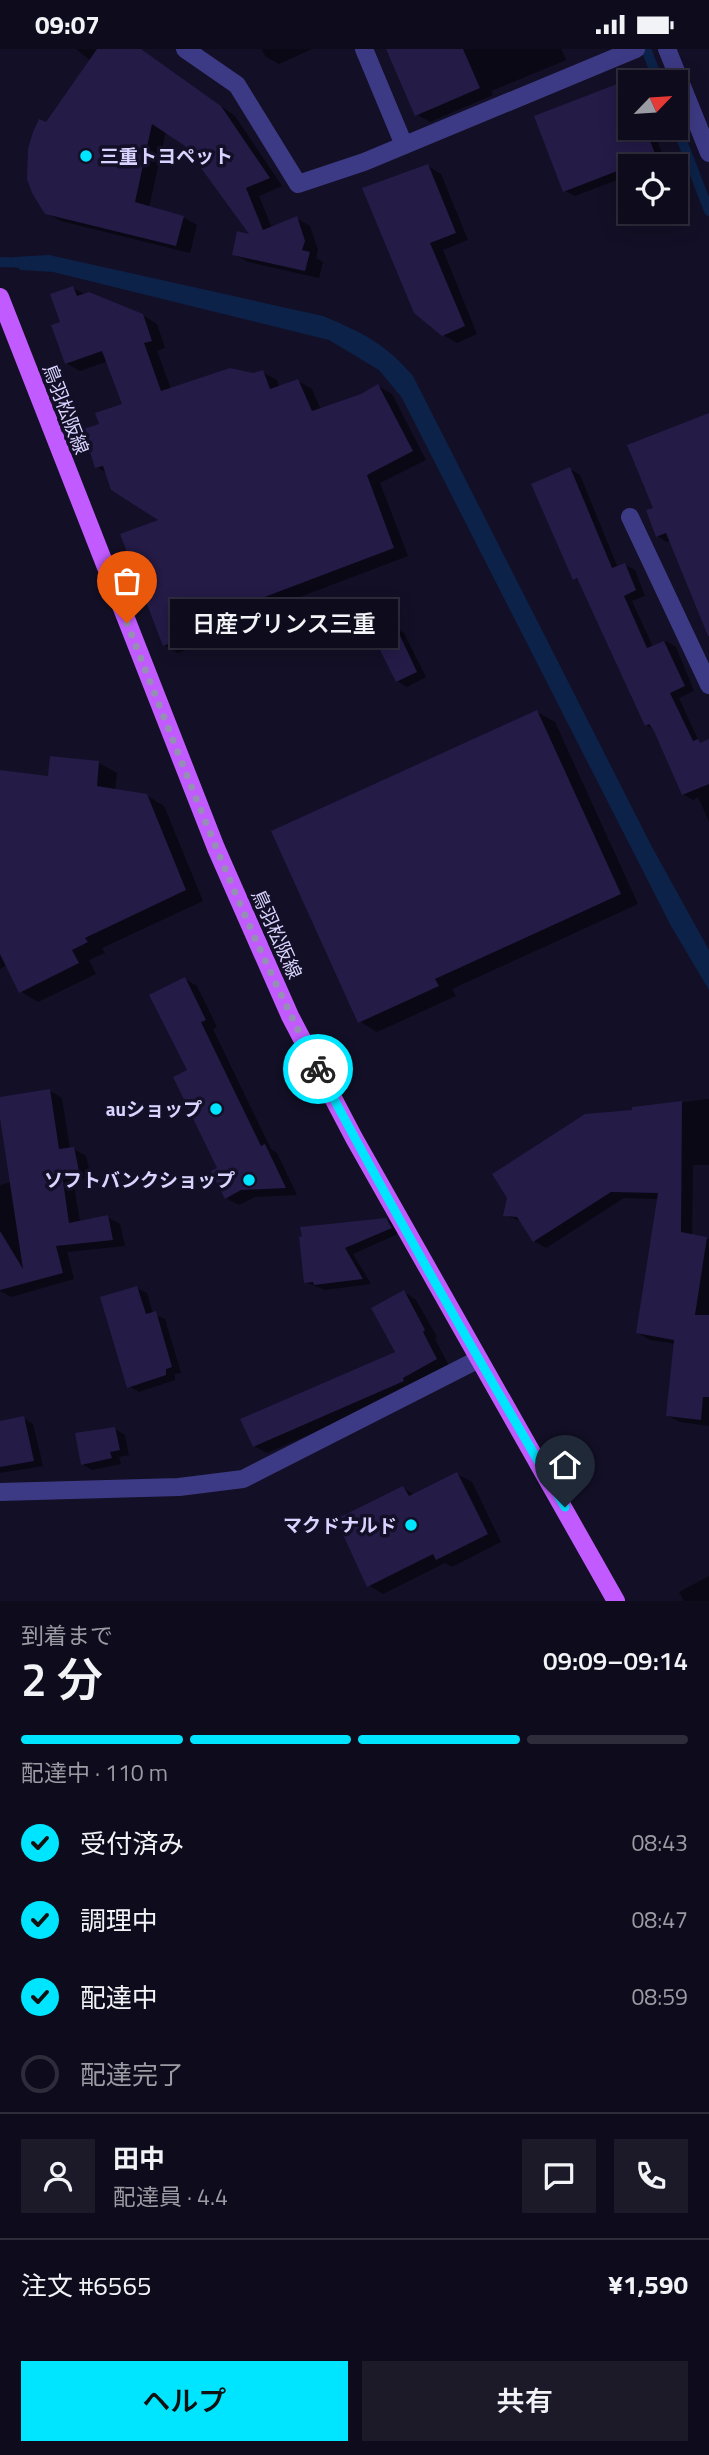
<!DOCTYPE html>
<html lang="ja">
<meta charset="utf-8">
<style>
:root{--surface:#0e0b1c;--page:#1c1929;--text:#f1f3f6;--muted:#9b9ba3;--line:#2e2b3b;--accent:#00e5ff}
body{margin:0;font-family:"Titillium Web","Noto Sans JP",sans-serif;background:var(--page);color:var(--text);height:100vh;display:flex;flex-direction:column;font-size:26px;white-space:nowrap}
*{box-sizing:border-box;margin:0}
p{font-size:23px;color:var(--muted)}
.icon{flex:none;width:38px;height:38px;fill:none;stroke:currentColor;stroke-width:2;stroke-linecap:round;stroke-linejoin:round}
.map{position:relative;height:1552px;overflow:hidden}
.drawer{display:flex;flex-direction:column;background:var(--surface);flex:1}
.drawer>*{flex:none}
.needle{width:46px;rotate:65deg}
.tools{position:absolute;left:618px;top:21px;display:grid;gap:14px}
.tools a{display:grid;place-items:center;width:70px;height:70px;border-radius:0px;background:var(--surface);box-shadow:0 4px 18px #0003,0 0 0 2px var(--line);font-size:35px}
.pin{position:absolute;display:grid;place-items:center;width:60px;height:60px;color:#fff;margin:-72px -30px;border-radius:50% 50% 50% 0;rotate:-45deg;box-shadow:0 0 7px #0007}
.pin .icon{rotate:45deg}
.courier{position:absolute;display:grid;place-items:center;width:70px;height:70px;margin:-35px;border:5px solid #00e5ff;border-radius:50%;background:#fff;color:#222;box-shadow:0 2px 9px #0007}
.bubble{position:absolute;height:49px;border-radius:0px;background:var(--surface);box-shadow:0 4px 18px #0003,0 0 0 2px var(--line);font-size:23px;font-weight:600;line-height:49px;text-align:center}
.overview em{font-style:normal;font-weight:600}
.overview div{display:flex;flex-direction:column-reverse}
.overview{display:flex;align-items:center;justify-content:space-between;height:119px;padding:0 21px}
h1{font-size:46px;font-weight:600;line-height:52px}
.bar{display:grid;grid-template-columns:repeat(4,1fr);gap:10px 7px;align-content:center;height:84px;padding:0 21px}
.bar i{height:9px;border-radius:5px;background:var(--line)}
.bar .active{background:var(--accent)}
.bar p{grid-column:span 4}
.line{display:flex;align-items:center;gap:18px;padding:0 21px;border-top:2px solid var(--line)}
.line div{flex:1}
.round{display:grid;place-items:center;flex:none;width:74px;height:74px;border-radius:0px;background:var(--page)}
ol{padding:0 21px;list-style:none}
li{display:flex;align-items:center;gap:21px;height:77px}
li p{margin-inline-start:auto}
li .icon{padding:7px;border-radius:50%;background:var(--accent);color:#111;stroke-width:4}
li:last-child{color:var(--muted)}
li i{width:38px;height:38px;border:4px solid var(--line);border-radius:50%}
.primary-button{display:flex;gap:14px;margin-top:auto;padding:14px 21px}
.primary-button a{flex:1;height:80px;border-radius:0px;background:var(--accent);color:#111;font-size:28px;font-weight:600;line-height:80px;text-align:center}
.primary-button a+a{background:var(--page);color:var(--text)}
.status{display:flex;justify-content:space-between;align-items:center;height:49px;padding:0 35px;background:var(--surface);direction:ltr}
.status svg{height:19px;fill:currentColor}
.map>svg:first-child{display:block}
.water{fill:#0c2248}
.shadow{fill:#0007}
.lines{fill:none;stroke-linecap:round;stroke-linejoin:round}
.stream{stroke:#0c2248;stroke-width:10}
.building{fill:#241b47}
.minor{stroke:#3d3a85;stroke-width:18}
.major{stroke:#c25bff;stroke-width:18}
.done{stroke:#948fb3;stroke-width:7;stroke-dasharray:0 12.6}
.route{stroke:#00e5ff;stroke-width:9}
.poi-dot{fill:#00e5ff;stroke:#130f26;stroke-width:2.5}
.labels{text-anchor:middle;stroke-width:7;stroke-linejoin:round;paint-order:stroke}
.poi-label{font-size:19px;font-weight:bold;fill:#d9d4ff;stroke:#130f26;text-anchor:end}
.street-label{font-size:19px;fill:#d9d4ff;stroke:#130f26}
</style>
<div class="status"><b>09:07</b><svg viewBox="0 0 49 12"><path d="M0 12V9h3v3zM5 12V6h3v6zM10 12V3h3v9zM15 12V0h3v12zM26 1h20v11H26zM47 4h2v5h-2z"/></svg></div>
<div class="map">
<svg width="709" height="1552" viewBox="0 0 709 1552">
<rect width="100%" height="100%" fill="#130f26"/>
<path class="water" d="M 49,206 L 323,267 C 363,284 385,294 413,327 L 652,798 L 709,901 L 709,941 L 671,877 L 402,349 L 379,321 L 329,291 L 53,223 L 20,221 L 13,208 Z"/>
<g class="shadow">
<path d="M 76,0 L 140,0 L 235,67 L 282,137 L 259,147 L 272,179 L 296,169 L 310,177 L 318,201 L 316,209 L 323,213 L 319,229 L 248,213 L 234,205 L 253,188 L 186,96 L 166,82 L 149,159 L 183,168 L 197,176 L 190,204 L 61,172 L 46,164 L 47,76 L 91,12 Z"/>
<path d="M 262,0 L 312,0 L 279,15 L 265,7 Z"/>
<path d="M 388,0 L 561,0 L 566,11 L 491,42 L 493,46 L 430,73 L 416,65 Z"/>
<path d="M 630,35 L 630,79 L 652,79 L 665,112 L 652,117 L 630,117 L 630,126 L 575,147 L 565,142 Z"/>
<path d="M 428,117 L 441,125 L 468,191 L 443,201 L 477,285 L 457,294 L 443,286 L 365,140 Z"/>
<path d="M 73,239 L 86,246 L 142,266 L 157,275 L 165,299 L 157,302 L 171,340 L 262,323 L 277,331 L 279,338 L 298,332 L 312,340 L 321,361 L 362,347 L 378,337 L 392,345 L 426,411 L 380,434 L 408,507 L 276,557 L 279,566 L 178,604 L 164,596 L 162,471 L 107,424 L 97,418 L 101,376 L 124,356 L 108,312 L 80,322 L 66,314 L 63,274 Z"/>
<path d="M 709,366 L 709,565 L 671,491 L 667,493 L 657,487 L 655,460 Z"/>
<path d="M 570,420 L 580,426 L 618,519 L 625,516 L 635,521 L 645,547 L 632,552 L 653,598 L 666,592 L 676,598 L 694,642 L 679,649 L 699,693 L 702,695 L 709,693 L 709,773 L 698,748 L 693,751 L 683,745 L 656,682 L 646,676 L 581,533 L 575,530 Z"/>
<path d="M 394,578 L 404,584 L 426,628 L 407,638 L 397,632 Z"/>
<path d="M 537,663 L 555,673 L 638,855 L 452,940 L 456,947 L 377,983 L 359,972 Z"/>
<path d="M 52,709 L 99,714 L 117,724 L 115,741 L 146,746 L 164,757 L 203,852 L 102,899 L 105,904 L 89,911 L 96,925 L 38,953 L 20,942 L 7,916 L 0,920 L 0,723 L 49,729 Z"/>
<path d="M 185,930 L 197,937 L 217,978 L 213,980 L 271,1100 L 277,1104 L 297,1146 L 255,1148 L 239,1156 L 226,1149 L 190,1021 Z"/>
<path d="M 50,1042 L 62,1049 L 70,1100 L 74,1100 L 86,1107 L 91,1128 L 73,1131 L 80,1173 L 107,1168 L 120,1175 L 125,1197 L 67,1203 L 74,1230 L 11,1248 L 0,1242 L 0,1136 L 12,1133 L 0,1049 Z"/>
<path d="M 709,1050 L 709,1116 L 693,1116 L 692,1187 L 709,1190 L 709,1377 L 680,1373 L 668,1367 L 676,1295 L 650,1291 L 638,1284 L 659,1150 L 624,1149 L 546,1199 L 534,1192 L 522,1173 L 505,1166 L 634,1062 L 634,1059 Z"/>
<path d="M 386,1170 L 395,1176 L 400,1184 L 353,1205 L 371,1235 L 325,1241 L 305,1233 L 301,1190 Z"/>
<path d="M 137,1239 L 147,1244 L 153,1265 L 165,1270 L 181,1324 L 175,1325 L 175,1331 L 139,1343 L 129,1337 Z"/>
<path d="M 404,1243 L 416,1251 L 437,1288 L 435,1290 L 449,1317 L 416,1339 L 267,1404 L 254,1397 L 397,1304 Z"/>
<path d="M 23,1369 L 33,1375 L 43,1417 L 0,1424 L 0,1374 Z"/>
<path d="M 115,1380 L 125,1386 L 129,1406 L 119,1408 L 121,1415 L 92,1421 L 82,1415 Z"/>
<path d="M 457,1425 L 472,1433 L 501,1493 L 452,1518 L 445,1514 L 383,1545 L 368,1536 L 403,1439 L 415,1446 Z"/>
<path d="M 709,1527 L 709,1552 L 684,1552 L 679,1543 Z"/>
</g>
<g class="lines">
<g class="stream">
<path d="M 646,0 L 659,33"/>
<path d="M 676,76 L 709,162"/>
<path d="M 0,213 L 27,214"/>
</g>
</g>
<g class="building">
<path d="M 97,0 L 141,0 L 221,57 L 270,129 L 246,139 L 263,181 L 297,167 L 305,192 L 302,201 L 310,203 L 305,222 L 232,206 L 237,182 L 249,185 L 185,97 L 152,75 L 135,153 L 184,167 L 176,197 L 45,165 L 32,144 L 27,130 L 28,100 L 33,83 L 39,70 L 46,73 Z"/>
<path d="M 386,0 L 463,0 L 480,39 L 415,67 Z"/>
<path d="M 630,30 L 630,79 L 645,79 L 656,107 L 563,143 L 534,67 Z"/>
<path d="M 428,115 L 456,184 L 430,194 L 465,277 L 442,287 L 414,264 L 362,139 Z"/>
<path d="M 73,237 L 77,247 L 89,243 L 143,265 L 152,292 L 144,294 L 161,342 L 230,319 L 253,324 L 263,321 L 270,340 L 298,330 L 312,362 L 361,345 L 378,335 L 413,402 L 367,426 L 394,499 L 262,549 L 266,558 L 163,597 L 120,485 L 158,471 L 111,441 L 103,417 L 95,419 L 83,380 L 99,375 L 95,364 L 122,355 L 102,302 L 65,315 L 51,276 L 60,273 L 50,245 Z"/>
<path d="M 709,364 L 709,587 L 708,587 L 666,484 L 656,488 L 646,461 L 653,459 L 627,396 Z"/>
<path d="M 570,418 L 612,519 L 625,514 L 636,541 L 624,547 L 647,599 L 664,592 L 685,637 L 670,644 L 693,692 L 698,690 L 700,694 L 709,690 L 709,735 L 682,746 L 654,682 L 649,675 L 645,677 L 577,529 L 573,531 L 531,435 Z"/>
<path d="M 395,576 L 417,623 L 396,633 L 373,587 Z"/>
<path d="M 537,661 L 621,845 L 435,930 L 439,937 L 358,974 L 271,782 Z"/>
<path d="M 50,707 L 99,712 L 97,737 L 147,745 L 186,841 L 85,889 L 88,893 L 72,901 L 79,914 L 19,944 L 0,905 L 0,721 L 48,727 Z"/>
<path d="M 185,928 L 206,971 L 201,973 L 261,1097 L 265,1095 L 286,1139 L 241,1141 L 225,1150 L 211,1122 L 217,1119 L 173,1028 L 187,1021 L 149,946 Z"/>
<path d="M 50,1040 L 59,1100 L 74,1098 L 79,1122 L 62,1125 L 69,1174 L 108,1166 L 113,1191 L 56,1197 L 63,1224 L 0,1241 L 0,1182 L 23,1220 L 0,1069 L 0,1048 Z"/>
<path d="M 682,1052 L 681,1183 L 707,1188 L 695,1266 L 709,1266 L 709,1348 L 703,1348 L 701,1371 L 666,1367 L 674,1291 L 636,1284 L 658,1144 L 611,1143 L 533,1193 L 517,1168 L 503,1167 L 507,1149 L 492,1125 L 585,1065 L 632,1061 L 632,1058 Z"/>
<path d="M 386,1169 L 392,1179 L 345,1199 L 363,1230 L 314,1236 L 313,1233 L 304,1234 L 299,1188 L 302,1187 L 300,1178 Z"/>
<path d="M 137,1237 L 146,1265 L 156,1262 L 172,1318 L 166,1320 L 166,1326 L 127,1339 L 100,1248 Z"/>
<path d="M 404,1241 L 425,1281 L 423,1283 L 437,1310 L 403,1329 L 404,1332 L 253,1398 L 240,1370 L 395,1303 L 371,1259 Z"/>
<path d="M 24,1367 L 34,1412 L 0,1418 L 0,1372 Z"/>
<path d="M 115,1378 L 120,1401 L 110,1403 L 112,1409 L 81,1416 L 75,1384 Z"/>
<path d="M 457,1423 L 488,1485 L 436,1511 L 433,1505 L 367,1538 L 336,1470 L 403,1437 L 409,1447 Z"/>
</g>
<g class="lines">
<g class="minor">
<path d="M 185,0 L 237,36 L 298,135 L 364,113 L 636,0"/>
<path d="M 364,0 L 404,96"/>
<path d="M 667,0 L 709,104"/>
<path d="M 630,468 L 709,636"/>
<path d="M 0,1443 L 179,1438 L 243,1430 L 479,1310"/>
</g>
<path class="major" d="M 0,248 L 216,799 L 290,967 L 354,1089 L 616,1552"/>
</g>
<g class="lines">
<path class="done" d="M 127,574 C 186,724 243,876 318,1020"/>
<path class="route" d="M 318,1020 C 396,1168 480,1313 565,1458"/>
</g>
<g class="poi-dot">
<circle cx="86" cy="107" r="7"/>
<circle cx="216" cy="1060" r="7"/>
<circle cx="249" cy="1131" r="7"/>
<circle cx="411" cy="1476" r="7"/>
</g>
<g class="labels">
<g class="poi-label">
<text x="100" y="114" text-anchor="start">三重トヨペット</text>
<text x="202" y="1067">auショップ</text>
<text x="235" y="1138">ソフトバンクショップ</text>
<text x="397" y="1483">マクドナルド</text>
</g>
<g class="street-label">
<text transform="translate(66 360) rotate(69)" y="7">鳥羽松阪線</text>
<text transform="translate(277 885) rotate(66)" y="7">鳥羽松阪線</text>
</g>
</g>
</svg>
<div class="tools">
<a><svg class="needle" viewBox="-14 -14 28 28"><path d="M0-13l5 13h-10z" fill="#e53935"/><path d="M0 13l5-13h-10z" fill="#9b9ba3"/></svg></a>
<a><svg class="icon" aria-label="locate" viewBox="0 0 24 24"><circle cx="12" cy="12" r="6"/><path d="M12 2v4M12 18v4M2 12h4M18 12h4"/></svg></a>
</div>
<div class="pin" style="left:127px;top:574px;background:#ea580c"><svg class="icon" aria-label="bag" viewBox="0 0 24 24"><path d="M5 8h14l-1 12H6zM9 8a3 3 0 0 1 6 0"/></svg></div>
<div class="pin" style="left:565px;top:1458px;background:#1f2937"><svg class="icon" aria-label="home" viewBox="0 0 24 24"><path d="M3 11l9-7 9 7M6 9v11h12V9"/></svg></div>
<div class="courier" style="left:318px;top:1020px"><svg class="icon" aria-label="bike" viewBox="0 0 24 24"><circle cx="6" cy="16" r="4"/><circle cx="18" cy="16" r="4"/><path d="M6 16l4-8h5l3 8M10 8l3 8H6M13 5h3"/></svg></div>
<div class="bubble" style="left:170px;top:550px;width:228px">日産プリンス三重</div>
</div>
<section class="drawer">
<div class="overview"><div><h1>2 分</h1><p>到着まで</p></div><em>09:09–09:14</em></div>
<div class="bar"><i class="active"></i><i class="active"></i><i class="active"></i><i></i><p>配達中 · 110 m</p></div>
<ol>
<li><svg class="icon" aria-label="check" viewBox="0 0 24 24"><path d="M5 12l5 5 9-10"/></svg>受付済み<p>08:43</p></li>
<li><svg class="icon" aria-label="check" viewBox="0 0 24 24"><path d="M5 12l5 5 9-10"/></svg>調理中<p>08:47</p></li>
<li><svg class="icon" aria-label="check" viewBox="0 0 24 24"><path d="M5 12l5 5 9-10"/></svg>配達中<p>08:59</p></li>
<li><i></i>配達完了</li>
</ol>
<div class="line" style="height:126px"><a class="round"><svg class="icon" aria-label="person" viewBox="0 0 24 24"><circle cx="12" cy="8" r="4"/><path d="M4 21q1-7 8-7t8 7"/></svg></a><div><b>田中</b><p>配達員 · 4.4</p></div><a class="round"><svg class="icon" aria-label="chat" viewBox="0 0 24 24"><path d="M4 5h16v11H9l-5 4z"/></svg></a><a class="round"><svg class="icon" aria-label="phone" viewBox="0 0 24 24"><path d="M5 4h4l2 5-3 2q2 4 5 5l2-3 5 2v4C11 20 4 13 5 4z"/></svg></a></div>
<div class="line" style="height:91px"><div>注文 #6565</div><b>¥1,590</b></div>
<div class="primary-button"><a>ヘルプ</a><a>共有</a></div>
</section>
